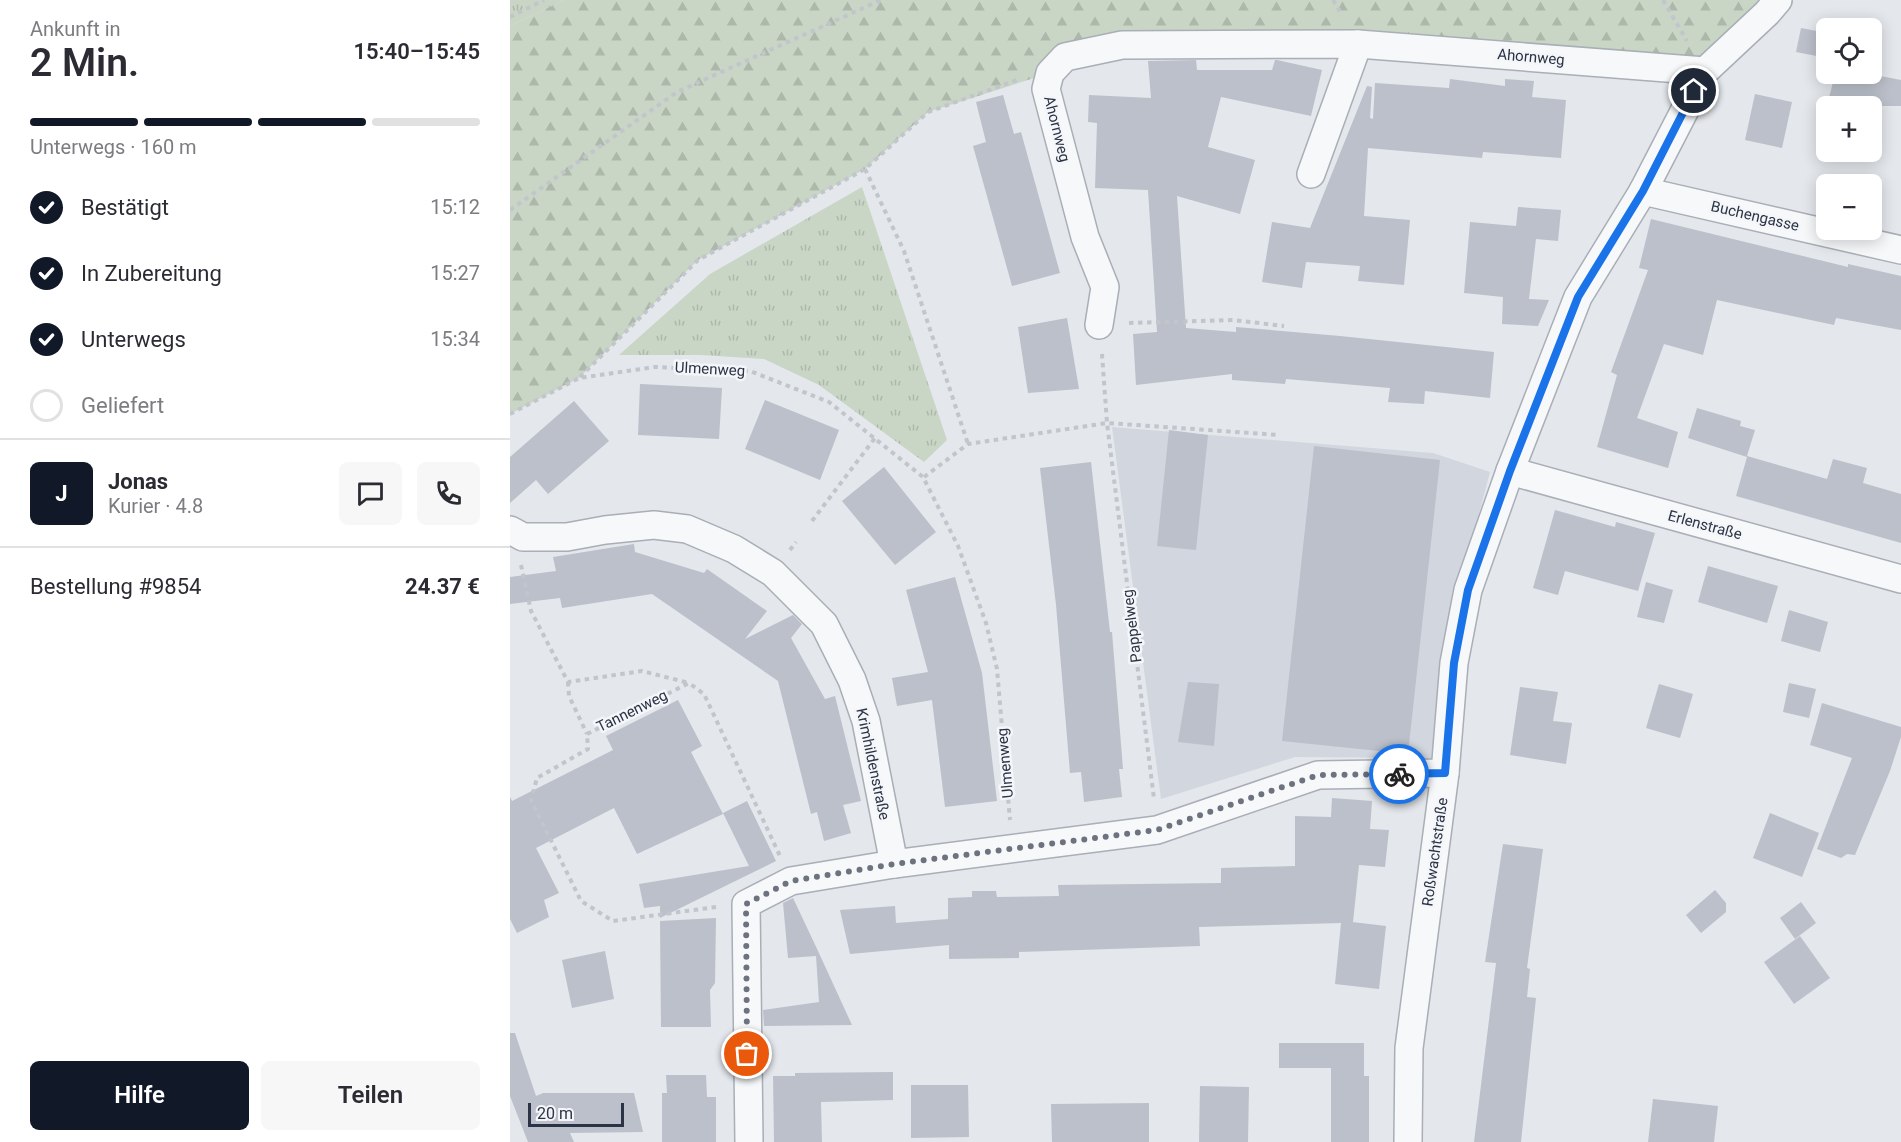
<!DOCTYPE html>
<html lang="de">
<meta charset="utf-8">
<style>
:root{--surface:#fff;--page:#f7f7f7;--text:#2b2b33;--muted:#7c7c81;--line:#e1e1e2;--accent:#111827}
body{margin:0;font-family:Roboto,sans-serif;background:var(--page);color:var(--text);height:100vh;display:flex;flex-direction:column;font-size:22px;white-space:nowrap}
*{box-sizing:border-box;margin:0}
p{font-size:20px;color:var(--muted)}
.icon{flex:none;width:33px;height:33px;fill:none;stroke:currentColor;stroke-width:2;stroke-linecap:round;stroke-linejoin:round}
.map{position:relative;flex:1;overflow:hidden}
.sheet{display:flex;flex-direction:column;background:var(--surface);width:510px}
.sheet>*{flex:none}
.buttons{position:absolute;left:1306px;top:18px;display:grid;gap:12px}
.buttons a{display:grid;place-items:center;width:66px;height:66px;border-radius:9px;background:var(--surface);box-shadow:0 3px 15px #0003;font-size:30px}
.scale{position:absolute;left:18px;bottom:15px;width:96px;box-sizing:border-box;padding-left:6px;border:3px solid #2b3445;border-top:0;font-size:16px;line-height:21px;white-space:nowrap;color:#2b3445;-webkit-text-stroke:4px #f4f6f9;paint-order:stroke}
.pin{position:absolute;display:grid;place-items:center;width:51px;height:51px;color:#fff;margin:-26px;border:3px solid #fff;border-radius:50%;box-shadow:0 2px 6px #0007}
.courier{position:absolute;display:grid;place-items:center;width:60px;height:60px;margin:-30px;border:4px solid #1a73e8;border-radius:50%;background:#fff;color:#222;box-shadow:0 2px 8px #0007}
.summary em{font-style:normal;font-weight:600}
.summary div{display:flex;flex-direction:column-reverse}
.summary{display:flex;align-items:center;justify-content:space-between;height:102px;padding:0 30px}
h1{font-size:39px;font-weight:600;line-height:45px}
.bar{display:grid;grid-template-columns:repeat(4,1fr);gap:9px 6px;align-content:center;height:72px;padding:0 30px}
.bar i{height:8px;border-radius:4px;background:var(--line)}
.bar .on{background:var(--accent)}
.bar p{grid-column:span 4}
.line{display:flex;align-items:center;gap:15px;padding:0 30px;border-top:2px solid var(--line)}
.line div{flex:1}
.round{display:grid;place-items:center;flex:none;width:63px;height:63px;border-radius:9px;background:var(--page)}
ol{padding:0 30px;list-style:none}
li{display:flex;align-items:center;gap:18px;height:66px}
li p{margin-inline-start:auto}
li .icon{padding:6px;border-radius:50%;background:var(--accent);color:#fff;stroke-width:4}
li:last-child{color:var(--muted)}
li i{width:33px;height:33px;border:3px solid var(--line);border-radius:50%}
.action{display:flex;gap:12px;margin-top:auto;padding:12px 30px}
.action a{flex:1;height:69px;border-radius:9px;background:var(--accent);color:#fff;font-size:24px;font-weight:600;line-height:69px;text-align:center}
.action a+a{background:var(--page);color:var(--text)}
main{display:flex;flex:1;min-height:0}
.map>svg:first-child{display:block}
.built{fill:#d2d6de}
.grass{fill:url(#grass-tufts)}
.forest{fill:url(#forest-firs)}
.building{fill:#bbc0ca}
.lines{fill:none;stroke-linecap:round;stroke-linejoin:round}
.minor-casing{stroke:#a9aeb7;stroke-width:30}
.path{stroke:#c2c5cb;stroke-width:4;stroke-dasharray:4.5 4.5;stroke-linecap:butt}
.minor{stroke:#f7f8fa;stroke-width:27}
.done{stroke:#6c737f;stroke-width:6;stroke-dasharray:0 10.8}
.route{stroke:#1a73e8;stroke-width:8}
.labels{text-anchor:middle;stroke-width:5;stroke-linejoin:round;paint-order:stroke}
.street-label{font-size:15px;fill:#2b3445;stroke:#f4f6f9}
</style>
<main>
<section class="sheet">
<div class="summary"><div><h1>2 Min.</h1><p>Ankunft in</p></div><em>15:40–15:45</em></div>
<div class="bar"><i class="on"></i><i class="on"></i><i class="on"></i><i></i><p>Unterwegs · 160 m</p></div>
<ol>
<li><svg class="icon" aria-label="check" viewBox="0 0 24 24"><path d="M5 12l5 5 9-10"/></svg>Bestätigt<p>15:12</p></li>
<li><svg class="icon" aria-label="check" viewBox="0 0 24 24"><path d="M5 12l5 5 9-10"/></svg>In Zubereitung<p>15:27</p></li>
<li><svg class="icon" aria-label="check" viewBox="0 0 24 24"><path d="M5 12l5 5 9-10"/></svg>Unterwegs<p>15:34</p></li>
<li><i></i>Geliefert</li>
</ol>
<div class="line" style="height:108px"><b class="round" style="background:var(--accent);color:#fff">J</b><div><b>Jonas</b><p>Kurier · 4.8</p></div><a class="round"><svg class="icon" aria-label="chat" viewBox="0 0 24 24"><path d="M4 5h16v11H9l-5 4z"/></svg></a><a class="round"><svg class="icon" aria-label="phone" viewBox="0 0 24 24"><path d="M5 4h4l2 5-3 2q2 4 5 5l2-3 5 2v4C11 20 4 13 5 4z"/></svg></a></div>
<div class="line" style="height:78px"><div>Bestellung #9854</div><b>24.37 €</b></div>
<div class="action"><a>Hilfe</a><a>Teilen</a></div>
</section>
<div class="map">
<svg width="1391" height="1142" viewBox="0 0 1391 1142">
<defs>
<pattern id="grass-tufts" width="24" height="20" patternUnits="userSpaceOnUse" patternTransform="scale(1.5)"><rect width="24" height="20" fill="#c9d6c5"/><path d="M3 7l-1-3M5 7V3M7 7l1-3M15 17l-1-3M17 17v-4M19 17l1-3" fill="none" stroke="#adb8ab"/></pattern>
<pattern id="forest-firs" width="22" height="20" patternUnits="userSpaceOnUse" patternTransform="scale(1.5)"><rect width="22" height="20" fill="#c9d6c5"/><path d="M5 1l3.5 6h-7zM16 11l3.5 6h-7z" fill="#adb8ab"/></pattern>
</defs>
<rect width="100%" height="100%" fill="#e4e7ec"/>
<path class="built" d="M 602,427 L 923,453 L 980,472 L 944,608 L 921,758 L 785,757 L 651,799 Z"/>
<g class="grass">
<path d="M 0,0 L 54,0 L 0,26 Z"/>
<path d="M 352,187 L 437,440 L 414,462 L 309,385 L 254,359 L 191,355 L 109,355 L 200,274 Z"/>
</g>
<path class="forest" d="M 54,0 L 1268,0 L 1195,71 L 612,45 L 540,73 L 418,112 L 355,169 L 188,260 L 69,378 L 0,414 L 0,26 Z"/>
<g class="building">
<path d="M 1291,28 L 1317,33 L 1317,58 L 1286,52 Z"/>
<path d="M 686,60 L 687,70 L 762,70 L 765,60 L 767,60 L 812,70 L 801,116 L 711,97 L 698,147 L 745,160 L 730,214 L 667,196 L 676,328 L 726,332 L 726,327 L 830,336 L 984,352 L 980,398 L 915,391 L 914,404 L 878,402 L 880,388 L 776,379 L 775,384 L 722,380 L 722,374 L 626,385 L 623,334 L 647,332 L 638,190 L 585,188 L 587,123 L 578,122 L 579,95 L 641,98 L 638,61 Z"/>
<path d="M 1325,74 L 1360,74 L 1391,80 L 1391,106 L 1317,106 Z"/>
<path d="M 940,79 L 995,86 L 995,79 L 1024,81 L 1022,97 L 1056,100 L 1051,158 L 973,152 L 972,158 L 858,148 L 854,216 L 900,220 L 894,285 L 848,281 L 850,266 L 796,262 L 792,288 L 752,282 L 762,222 L 800,228 L 857,86 L 862,87 L 860,118 L 863,119 L 865,83 L 939,88 Z"/>
<path d="M 1245,94 L 1282,102 L 1272,148 L 1235,140 Z"/>
<path d="M 493,95 L 504,134 L 511,132 L 550,273 L 502,286 L 463,146 L 476,142 L 466,102 Z"/>
<path d="M 1008,207 L 1051,210 L 1048,241 L 1026,239 L 1019,299 L 1039,300 L 1028,326 L 992,324 L 993,297 L 954,293 L 960,222 L 1006,226 Z"/>
<path d="M 1141,219 L 1338,267 L 1338,264 L 1391,276 L 1391,330 L 1326,318 L 1324,325 L 1207,300 L 1193,355 L 1154,344 L 1127,418 L 1168,432 L 1158,468 L 1087,447 L 1107,375 L 1101,372 L 1138,270 L 1129,268 Z"/>
<path d="M 557,318 L 569,389 L 518,393 L 508,327 Z"/>
<path d="M 130,384 L 212,388 L 209,439 L 128,435 Z"/>
<path d="M 255,400 L 329,430 L 310,480 L 235,449 Z"/>
<path d="M 64,401 L 99,441 L 38,494 L 26,480 L 0,503 L 0,457 Z"/>
<path d="M 1187,408 L 1231,421 L 1230,426 L 1245,430 L 1237,456 L 1317,479 L 1323,459 L 1357,468 L 1353,483 L 1391,494 L 1391,543 L 1226,496 L 1237,457 L 1178,438 Z"/>
<path d="M 659,430 L 698,435 L 686,550 L 647,546 Z"/>
<path d="M 804,446 L 930,460 L 898,754 L 772,741 Z"/>
<path d="M 581,462 L 600,632 L 602,632 L 613,769 L 609,769 L 612,797 L 574,802 L 571,772 L 560,773 L 546,605 L 530,468 Z"/>
<path d="M 374,467 L 426,532 L 385,565 L 332,501 Z"/>
<path d="M 1045,510 L 1105,527 L 1106,522 L 1145,533 L 1128,591 L 1055,571 L 1048,595 L 1023,588 Z"/>
<path d="M 124,544 L 125,552 L 194,573 L 197,569 L 257,611 L 235,639 L 283,615 L 292,624 L 281,638 L 315,699 L 325,696 L 351,801 L 333,805 L 341,833 L 314,841 L 307,812 L 301,814 L 268,681 L 142,594 L 52,608 L 50,598 L 0,604 L 0,577 L 46,571 L 43,557 Z"/>
<path d="M 1198,566 L 1268,586 L 1257,623 L 1188,602 Z"/>
<path d="M 445,577 L 472,673 L 487,801 L 435,807 L 422,700 L 387,706 L 382,678 L 418,672 L 396,590 Z"/>
<path d="M 1136,582 L 1163,590 L 1154,623 L 1127,617 Z"/>
<path d="M 1279,610 L 1318,622 L 1310,652 L 1271,641 Z"/>
<path d="M 678,682 L 709,684 L 704,746 L 668,742 Z"/>
<path d="M 1279,683 L 1306,689 L 1299,718 L 1273,712 Z"/>
<path d="M 1149,684 L 1183,694 L 1170,738 L 1136,728 Z"/>
<path d="M 1010,687 L 1048,692 L 1043,721 L 1062,723 L 1056,764 L 1000,755 Z"/>
<path d="M 168,700 L 192,746 L 181,752 L 213,814 L 127,854 L 104,808 L 26,848 L 49,893 L 34,900 L 39,917 L 7,933 L 0,919 L 0,797 L 2,801 L 103,750 L 96,736 Z"/>
<path d="M 1312,703 L 1391,727 L 1391,737 L 1380,771 L 1345,855 L 1337,854 L 1331,858 L 1307,849 L 1342,758 L 1300,745 Z"/>
<path d="M 822,798 L 862,801 L 860,829 L 879,830 L 875,867 L 849,865 L 843,922 L 842,922 L 876,926 L 869,989 L 825,984 L 831,923 L 689,927 L 690,946 L 509,952 L 509,958 L 439,959 L 439,945 L 340,954 L 330,910 L 385,906 L 386,923 L 438,919 L 438,898 L 462,897 L 462,891 L 486,891 L 487,897 L 549,896 L 548,885 L 711,883 L 711,868 L 785,866 L 785,816 L 821,817 Z"/>
<path d="M 237,801 L 266,861 L 150,918 L 150,906 L 134,908 L 129,884 L 239,866 L 213,813 Z"/>
<path d="M 1260,813 L 1309,833 L 1292,877 L 1243,858 Z"/>
<path d="M 993,844 L 1033,849 L 1017,968 L 1020,969 L 1017,997 L 1026,998 L 1011,1142 L 964,1142 L 986,963 L 975,962 Z"/>
<path d="M 1205,890 L 1216,903 L 1216,912 L 1191,933 L 1176,915 Z"/>
<path d="M 283,898 L 308,951 L 342,1025 L 254,1026 L 253,1010 L 309,1002 L 306,956 L 278,958 L 273,903 Z"/>
<path d="M 1291,902 L 1306,923 L 1285,939 L 1270,918 Z"/>
<path d="M 206,918 L 205,983 L 200,990 L 201,1027 L 151,1027 L 150,921 Z"/>
<path d="M 1290,936 L 1320,978 L 1284,1004 L 1254,962 Z"/>
<path d="M 95,951 L 104,999 L 62,1008 L 52,960 Z"/>
<path d="M 0,1033 L 5,1033 L 26,1096 L 33,1093 L 124,1093 L 133,1132 L 60,1133 L 64,1142 L 18,1142 L 0,1096 Z"/>
<path d="M 769,1043 L 854,1043 L 854,1076 L 859,1076 L 859,1142 L 821,1142 L 821,1068 L 769,1068 Z"/>
<path d="M 383,1072 L 383,1100 L 311,1102 L 312,1142 L 264,1142 L 263,1076 L 285,1076 L 285,1073 Z"/>
<path d="M 156,1075 L 196,1075 L 197,1097 L 206,1097 L 206,1142 L 152,1142 L 152,1093 L 157,1093 Z"/>
<path d="M 401,1085 L 458,1085 L 459,1137 L 401,1138 Z"/>
<path d="M 690,1086 L 739,1087 L 738,1142 L 689,1142 Z"/>
<path d="M 1143,1099 L 1208,1106 L 1204,1142 L 1138,1142 Z"/>
<path d="M 639,1103 L 639,1142 L 542,1142 L 541,1104 Z"/>
</g>
<g class="lines">
<defs>
<g id="minor">
<path d="M 801,174 L 848,44"/>
<path d="M 1133,191 L 1391,250"/>
<path d="M 589,325 L 595,287 L 575,237 L 536,89 L 540,73 L 555,57 L 612,45 L 848,44 L 1195,71"/>
<path d="M 1000,471 L 1391,579"/>
<path d="M 0,530 L 13,537 L 57,537 L 95,530 L 144,525 L 177,529 L 224,549 L 263,573 L 314,624 L 342,680 L 356,721 L 384,864"/>
<path d="M 239,1142 L 236,904 L 281,881 L 384,864 L 647,830 L 808,775 L 935,773"/>
<path d="M 898,1142 L 899,1048 L 935,773 L 944,663 L 958,590 L 1000,471 L 1068,297 L 1133,191 L 1195,71 L 1257,13 L 1268,0"/>
</g>
</defs>
<use href="#minor" class="minor-casing"/>
<g class="path">
<path d="M 823,0 L 832,15"/>
<path d="M 1153,0 L 1177,41"/>
<path d="M 0,17 L 34,0"/>
<path d="M 355,169 L 394,251 L 458,444"/>
<path d="M 0,210 L 167,92 L 371,0"/>
<path d="M 619,323 L 723,320 L 774,326"/>
<path d="M 592,354 L 597,423 L 644,799"/>
<path d="M 70,377 L 188,260 L 355,169 L 418,112 L 507,80"/>
<path d="M 0,414 L 69,378 L 145,367 L 240,371 L 319,402 L 413,477 L 448,546 L 476,623 L 487,669 L 500,820"/>
<path d="M 414,477 L 458,444 L 597,423 L 769,435"/>
<path d="M 302,521 L 365,438"/>
<path d="M 280,550 L 286,542"/>
<path d="M 11,565 L 21,611 L 58,682 L 132,671 L 179,683"/>
<path d="M 58,682 L 59,696 L 77,734"/>
<path d="M 206,907 L 103,921 L 71,901 L 21,800 L 27,778 L 78,749 L 77,734 L 179,683 L 194,694 L 270,856"/>
</g>
<use href="#minor" class="minor"/>
</g>
<g class="lines">
<path class="done" d="M 237,1054 L 236,904 L 281,881 L 384,864 L 647,830 L 808,775 L 889,774"/>
<path class="route" d="M 889,774 L 935,773 L 944,663 L 958,590 L 1000,471 L 1068,297 L 1133,191 L 1184,91"/>
</g>
<g class="labels">
<g class="street-label">
<text transform="translate(1021 57) rotate(5)" y="5">Ahornweg</text>
<text transform="translate(547 129) rotate(76)" y="5">Ahornweg</text>
<text transform="translate(1245 216) rotate(13)" y="5">Buchengasse</text>
<text transform="translate(200 369) rotate(3)" y="5">Ulmenweg</text>
<text transform="translate(1195 525) rotate(15)" y="5">Erlenstraße</text>
<text transform="translate(622 626) rotate(-97)" y="5">Pappelweg</text>
<text transform="translate(122 711) rotate(-26)" y="5">Tannenweg</text>
<text transform="translate(495 763) rotate(-95)" y="5">Ulmenweg</text>
<text transform="translate(363 764) rotate(78)" y="5">Krimhildenstraße</text>
<text transform="translate(925 852) rotate(-82)" y="5">Roßwachtstraße</text>
</g>
</g>
</svg>
<div class="buttons">
<a><svg class="icon" aria-label="locate" viewBox="0 0 24 24"><circle cx="12" cy="12" r="6"/><path d="M12 2v4M12 18v4M2 12h4M18 12h4"/></svg></a>
<a>+</a>
<a>−</a>
</div>
<div class="scale">20 m</div>
<div class="pin" style="left:237px;top:1054px;background:#ea580c"><svg class="icon" aria-label="bag" viewBox="0 0 24 24"><path d="M5 8h14l-1 12H6zM9 8a3 3 0 0 1 6 0"/></svg></div>
<div class="pin" style="left:1184px;top:91px;background:#1f2937"><svg class="icon" aria-label="home" viewBox="0 0 24 24"><path d="M3 11l9-7 9 7M6 9v11h12V9"/></svg></div>
<div class="courier" style="left:889px;top:774px"><svg class="icon" aria-label="bike" viewBox="0 0 24 24"><circle cx="6" cy="16" r="4"/><circle cx="18" cy="16" r="4"/><path d="M6 16l4-8h5l3 8M10 8l3 8H6M13 5h3"/></svg></div>
</div>
</main>
